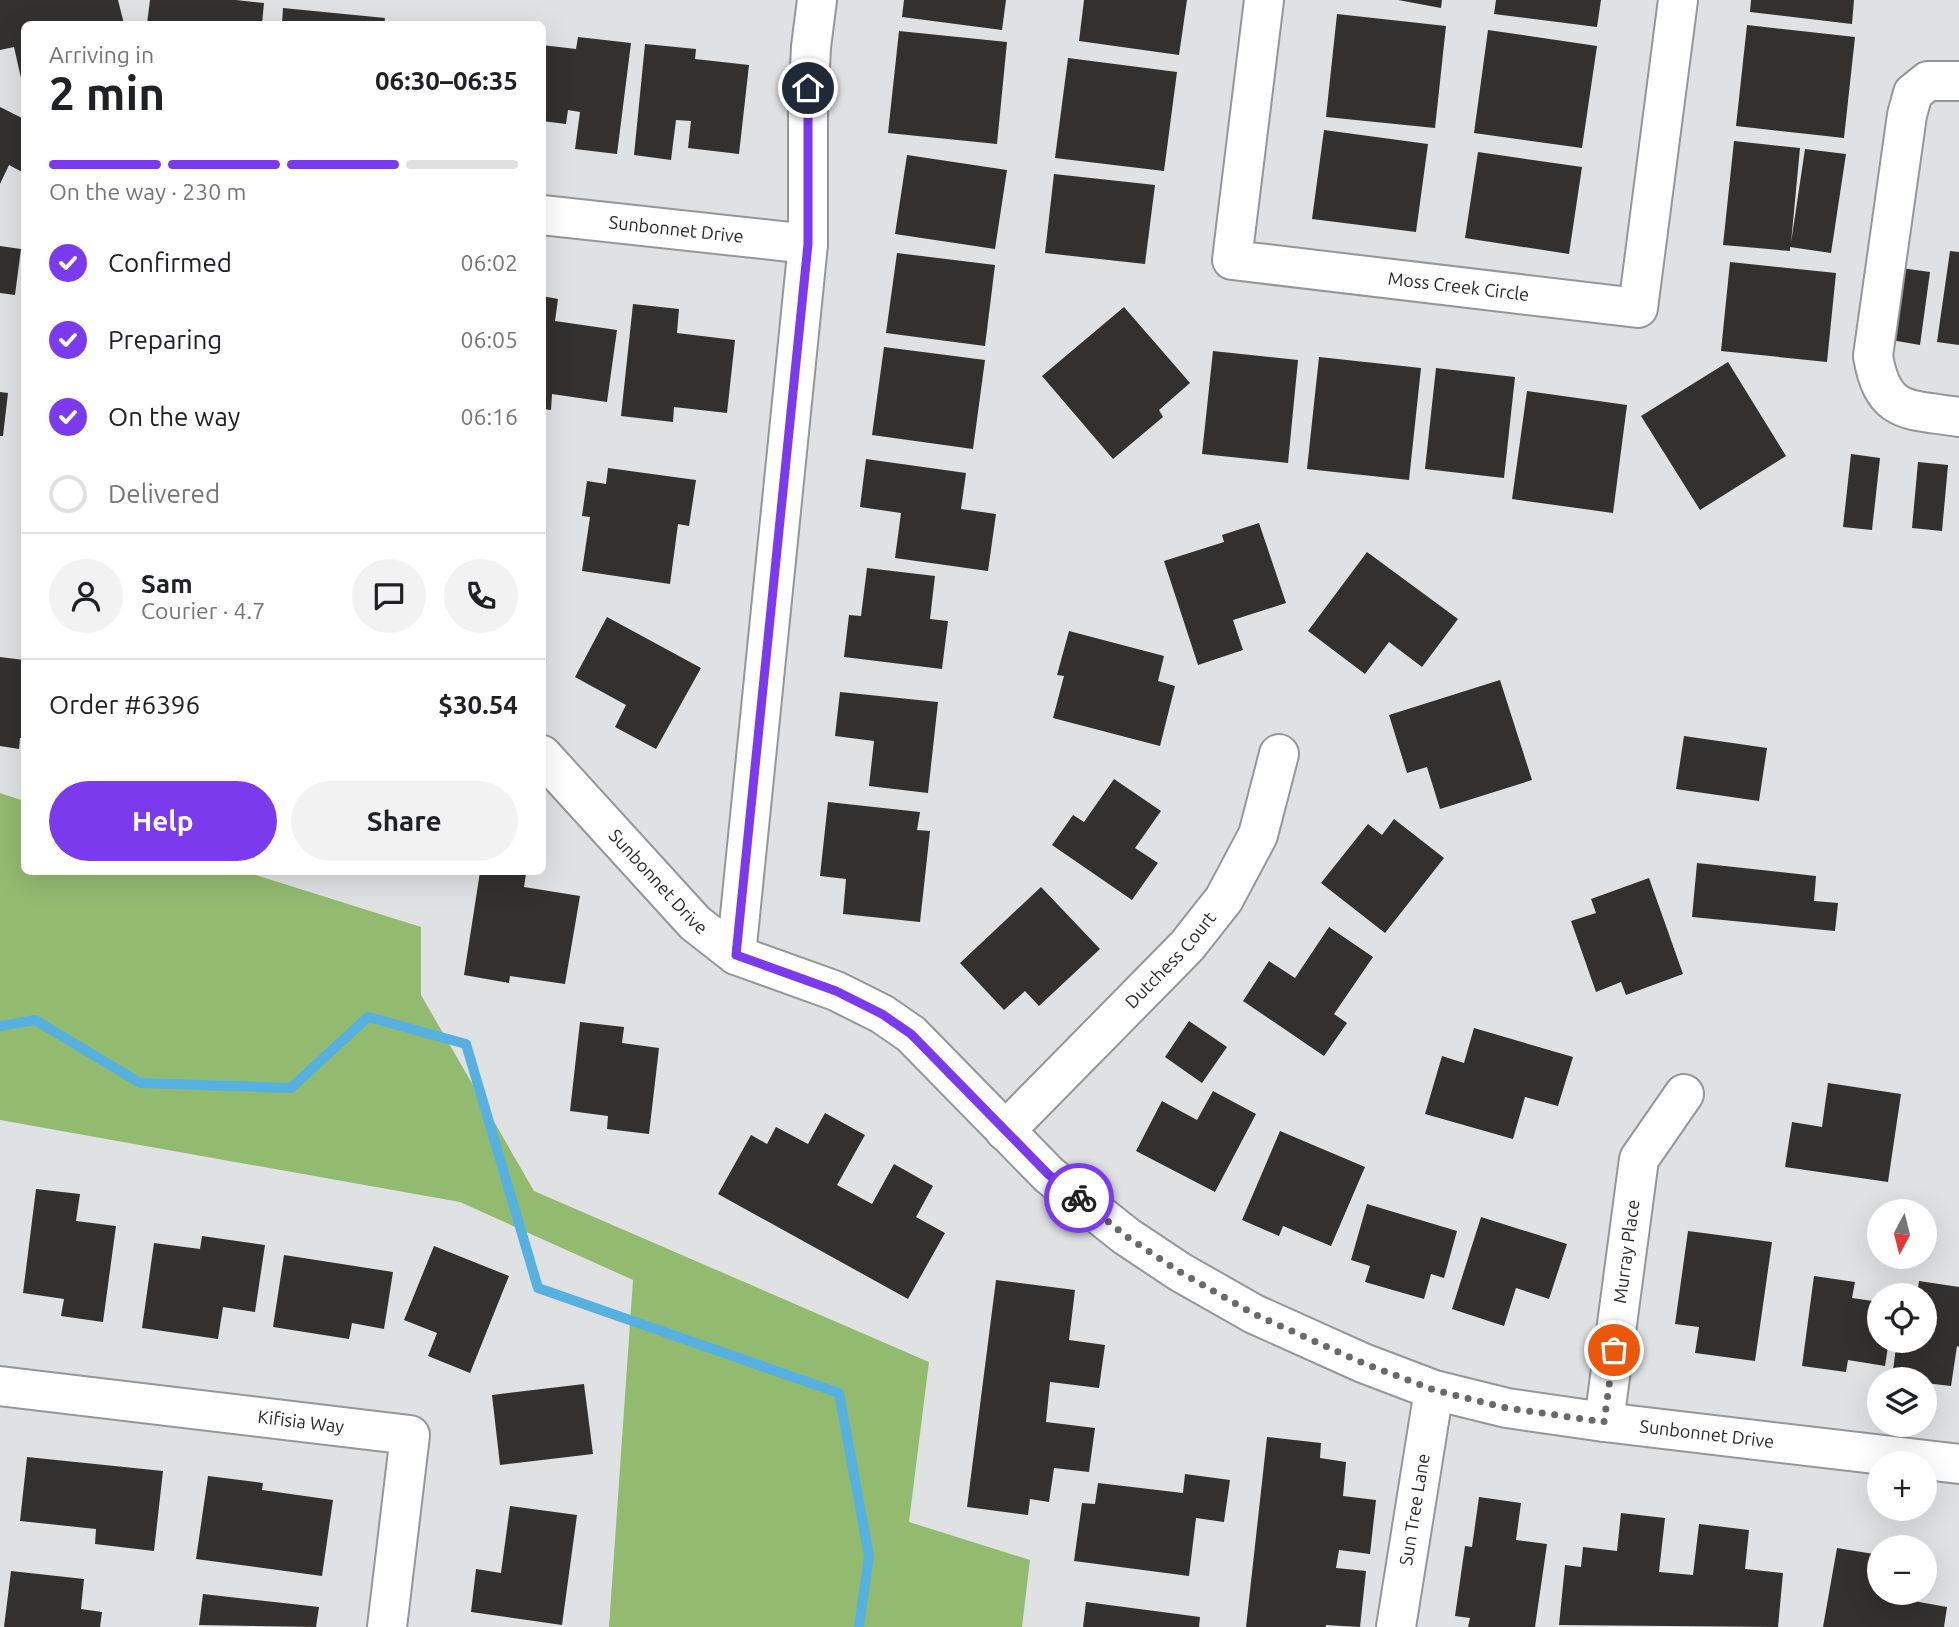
<!DOCTYPE html>
<meta charset="utf-8">
<style>
:root{--surface:#fff;--page:#f2f2f2;--text:#202124;--muted:#757577;--line:#e0e0e0;--accent:#7c3aed}
body{margin:0;font-family:Ubuntu,sans-serif;background:var(--page);color:var(--text);height:100vh;display:flex;flex-direction:column;font-size:26px;white-space:nowrap}
*{box-sizing:border-box;margin:0}
p{font-size:23px;color:var(--muted)}
.icon{flex:none;width:38px;height:38px;fill:none;stroke:currentColor;stroke-width:2;stroke-linecap:round;stroke-linejoin:round}
.map{position:relative;flex:1;overflow:hidden}
.side{position:absolute;left:21px;top:21px;width:525px;height:854px;display:flex;flex-direction:column;background:var(--surface);border-radius:10px;box-shadow:0 7px 28px #0002}
.side>*{flex:none}
.needle{width:46px;rotate:187deg}
.controls{position:absolute;left:1867px;top:1199px;display:grid;gap:14px}
.controls a{display:grid;place-items:center;width:70px;height:70px;border-radius:50%;background:var(--surface);box-shadow:0 7px 28px #0002;font-size:35px}
.pin{position:absolute;display:grid;place-items:center;width:60px;height:60px;color:#fff;margin:-30px;border:4px solid #fff;border-radius:50%;box-shadow:0 2px 7px #0007}
.courier{position:absolute;display:grid;place-items:center;width:70px;height:70px;margin:-35px;border:5px solid #7c3aed;border-radius:50%;background:#fff;color:#222;box-shadow:0 2px 9px #0007}
.headline em{font-style:normal;font-weight:600}
.headline div{display:flex;flex-direction:column-reverse}
.headline{display:flex;align-items:center;justify-content:space-between;height:119px;padding:0 28px}
h1{font-size:46px;font-weight:600;line-height:52px}
.bar{display:grid;grid-template-columns:repeat(4,1fr);gap:10px 7px;align-content:center;height:84px;padding:0 28px}
.bar i{height:9px;border-radius:5px;background:var(--line)}
.bar .active{background:var(--accent)}
.bar p{grid-column:span 4}
.line{display:flex;align-items:center;gap:18px;padding:0 28px;border-top:2px solid var(--line)}
.line div{flex:1}
.round{display:grid;place-items:center;flex:none;width:74px;height:74px;border-radius:37px;background:var(--page)}
ol{padding:0 28px;list-style:none}
li{display:flex;align-items:center;gap:21px;height:77px}
li p{margin-inline-start:auto}
li .icon{padding:7px;border-radius:50%;background:var(--accent);color:#fff;stroke-width:4}
li:last-child{color:var(--muted)}
li i{width:38px;height:38px;border:4px solid var(--line);border-radius:50%}
.primary-button{display:flex;gap:14px;margin-top:auto;padding:14px 28px}
.primary-button a{flex:1;height:80px;border-radius:42px;background:var(--accent);color:#fff;font-size:28px;font-weight:600;line-height:80px;text-align:center}
.primary-button a+a{background:var(--page);color:var(--text)}
.map>svg:first-child{display:block}
.forest{fill:#93bb70}
.lines{fill:none;stroke-linecap:round;stroke-linejoin:round}
.stream{stroke:#56b1e0;stroke-width:10}
.building{fill:#33312f}
.minor-casing{stroke:#949698;stroke-width:42}
.minor{stroke:#fff;stroke-width:38}
.done{stroke:#686969;stroke-width:7;stroke-dasharray:0 12.6}
.route{stroke:#7c3aed;stroke-width:9}
.labels{text-anchor:middle;stroke-width:7;stroke-linejoin:round;paint-order:stroke}
.street-label{font-size:18px;fill:#272828;stroke:#fff}
</style>
<div class="map">
<svg width="1959" height="1627" viewBox="0 0 1959 1627">
<rect width="100%" height="100%" fill="#e0e1e3"/>
<path class="forest" d="M 0,793 L 24,801 L 24,872 L 246,872 L 421,927 L 421,995 L 534,1191 L 929,1362 L 909,1522 L 1030,1560 L 1022,1627 L 609,1627 L 633,1280 L 460,1202 L 0,1120 Z"/>
<g class="lines">
<path class="stream" d="M 0,1026 L 35,1020 L 140,1083 L 291,1088 L 368,1017 L 466,1044 L 538,1288 L 839,1393 L 869,1556 L 859,1627"/>
</g>
<g class="building">
<path d="M 0,0 L 118,0 L 124,24 L 24,24 L 23,87 L 14,47 L 0,50 Z"/>
<path d="M 150,0 L 236,0 L 264,3 L 262,24 L 147,24 Z"/>
<path d="M 904,0 L 1006,0 L 1002,30 L 902,17 Z"/>
<path d="M 1084,0 L 1187,0 L 1179,55 L 1079,41 Z"/>
<path d="M 1398,0 L 1442,0 L 1441,8 Z"/>
<path d="M 1496,0 L 1601,0 L 1597,27 L 1494,14 Z"/>
<path d="M 1751,0 L 1854,0 L 1852,24 L 1750,12 Z"/>
<path d="M 283,8 L 385,18 L 384,24 L 282,24 Z"/>
<path d="M 1337,14 L 1446,26 L 1435,128 L 1326,117 Z"/>
<path d="M 1747,25 L 1855,37 L 1844,138 L 1736,126 Z"/>
<path d="M 1488,30 L 1597,46 L 1582,148 L 1474,133 Z"/>
<path d="M 899,31 L 1007,42 L 997,144 L 888,133 Z"/>
<path d="M 578,37 L 631,43 L 617,154 L 575,149 L 580,112 L 568,110 L 566,124 L 542,121 L 542,45 L 576,49 Z"/>
<path d="M 645,44 L 696,49 L 695,59 L 749,65 L 739,154 L 688,148 L 691,121 L 676,120 L 671,160 L 634,155 Z"/>
<path d="M 1068,58 L 1177,72 L 1164,171 L 1055,158 Z"/>
<path d="M 0,107 L 24,119 L 24,173 L 9,165 L 0,184 Z"/>
<path d="M 1324,130 L 1428,144 L 1416,232 L 1312,219 Z"/>
<path d="M 1734,141 L 1800,148 L 1791,243 L 1805,149 L 1846,154 L 1831,253 L 1790,247 L 1790,251 L 1723,245 Z"/>
<path d="M 1478,152 L 1582,167 L 1569,254 L 1465,238 Z"/>
<path d="M 907,155 L 1007,170 L 995,249 L 895,234 Z"/>
<path d="M 1054,174 L 1155,185 L 1145,264 L 1045,253 Z"/>
<path d="M 0,246 L 21,249 L 15,295 L 0,293 Z"/>
<path d="M 1950,251 L 1959,252 L 1959,345 L 1937,342 Z"/>
<path d="M 897,253 L 995,265 L 985,346 L 886,333 Z"/>
<path d="M 1730,262 L 1836,273 L 1827,362 L 1721,351 Z"/>
<path d="M 1901,268 L 1930,272 L 1920,345 L 1891,340 Z"/>
<path d="M 542,296 L 558,299 L 555,321 L 617,330 L 607,402 L 552,394 L 551,410 L 542,409 Z"/>
<path d="M 633,304 L 679,309 L 677,333 L 735,340 L 727,413 L 674,407 L 673,422 L 621,416 Z"/>
<path d="M 1124,307 L 1190,383 L 1159,410 L 1163,417 L 1113,459 L 1042,376 Z"/>
<path d="M 884,347 L 985,360 L 973,449 L 872,435 Z"/>
<path d="M 1213,351 L 1298,360 L 1288,463 L 1202,454 Z"/>
<path d="M 1319,357 L 1421,368 L 1409,480 L 1307,469 Z"/>
<path d="M 1728,362 L 1786,456 L 1700,510 L 1641,416 Z"/>
<path d="M 1436,368 L 1515,377 L 1504,478 L 1425,469 Z"/>
<path d="M 1527,391 L 1627,405 L 1613,513 L 1512,499 Z"/>
<path d="M 0,392 L 8,393 L 3,436 L 0,436 Z"/>
<path d="M 1851,454 L 1880,458 L 1872,530 L 1843,527 Z"/>
<path d="M 866,459 L 966,473 L 961,509 L 996,514 L 988,571 L 895,558 L 901,513 L 860,507 Z"/>
<path d="M 1918,462 L 1948,465 L 1942,531 L 1912,528 Z"/>
<path d="M 608,468 L 696,480 L 689,526 L 678,524 L 670,584 L 582,571 L 590,517 L 582,516 L 587,481 L 606,484 Z"/>
<path d="M 1259,523 L 1286,603 L 1233,620 L 1243,650 L 1198,665 L 1164,561 L 1224,542 L 1222,535 Z"/>
<path d="M 1367,552 L 1458,619 L 1422,667 L 1389,642 L 1365,674 L 1308,631 Z"/>
<path d="M 867,568 L 935,576 L 930,619 L 948,621 L 942,669 L 844,657 L 849,615 L 861,616 Z"/>
<path d="M 607,617 L 701,668 L 656,749 L 615,727 L 626,705 L 575,677 Z"/>
<path d="M 1069,631 L 1164,656 L 1158,681 L 1175,686 L 1160,746 L 1053,718 L 1064,676 L 1057,675 Z"/>
<path d="M 0,657 L 24,660 L 24,738 L 20,738 L 19,749 L 0,746 Z"/>
<path d="M 1500,680 L 1532,780 L 1440,809 L 1427,767 L 1407,773 L 1389,715 Z"/>
<path d="M 840,692 L 938,702 L 928,793 L 869,786 L 874,741 L 835,736 Z"/>
<path d="M 1684,736 L 1767,748 L 1759,801 L 1676,789 Z"/>
<path d="M 1114,779 L 1161,811 L 1135,848 L 1158,863 L 1132,900 L 1052,845 L 1073,815 L 1084,822 Z"/>
<path d="M 828,802 L 920,812 L 917,830 L 930,831 L 920,922 L 843,914 L 846,879 L 820,876 Z"/>
<path d="M 1394,819 L 1444,858 L 1385,933 L 1321,883 L 1368,824 L 1382,835 Z"/>
<path d="M 1697,863 L 1816,876 L 1814,901 L 1838,903 L 1835,931 L 1692,917 Z"/>
<path d="M 480,872 L 526,874 L 524,887 L 580,896 L 565,984 L 510,976 L 509,983 L 464,975 Z"/>
<path d="M 1649,878 L 1683,974 L 1626,995 L 1621,982 L 1596,992 L 1571,921 L 1596,913 L 1591,899 Z"/>
<path d="M 1041,887 L 1100,949 L 1039,1006 L 1025,991 L 1004,1010 L 960,963 Z"/>
<path d="M 1329,927 L 1373,957 L 1334,1014 L 1347,1023 L 1324,1056 L 1243,1001 L 1269,961 L 1295,978 Z"/>
<path d="M 1189,1021 L 1227,1047 L 1202,1083 L 1165,1057 Z"/>
<path d="M 580,1022 L 624,1027 L 622,1043 L 659,1048 L 649,1134 L 607,1129 L 608,1116 L 570,1111 Z"/>
<path d="M 1474,1028 L 1573,1057 L 1558,1106 L 1525,1097 L 1513,1139 L 1425,1114 L 1442,1056 L 1464,1063 Z"/>
<path d="M 1828,1083 L 1901,1094 L 1888,1182 L 1785,1167 L 1792,1122 L 1822,1127 Z"/>
<path d="M 1213,1091 L 1256,1114 L 1215,1192 L 1136,1151 L 1162,1101 L 1197,1120 Z"/>
<path d="M 825,1113 L 865,1135 L 837,1185 L 872,1204 L 894,1164 L 933,1186 L 916,1217 L 945,1233 L 908,1299 L 718,1194 L 751,1135 L 767,1144 L 776,1127 L 808,1144 Z"/>
<path d="M 1280,1131 L 1365,1167 L 1331,1246 L 1283,1226 L 1279,1236 L 1242,1220 Z"/>
<path d="M 36,1189 L 80,1194 L 76,1221 L 116,1226 L 103,1322 L 61,1316 L 64,1299 L 23,1293 Z"/>
<path d="M 1367,1204 L 1457,1231 L 1444,1278 L 1431,1274 L 1424,1299 L 1365,1282 L 1370,1266 L 1351,1260 Z"/>
<path d="M 1481,1217 L 1567,1244 L 1549,1299 L 1516,1288 L 1504,1326 L 1452,1309 Z"/>
<path d="M 1688,1231 L 1772,1242 L 1755,1361 L 1695,1353 L 1699,1327 L 1675,1324 Z"/>
<path d="M 202,1236 L 265,1245 L 255,1312 L 223,1307 L 218,1339 L 142,1328 L 154,1243 L 200,1249 Z"/>
<path d="M 434,1246 L 509,1276 L 470,1373 L 428,1356 L 437,1333 L 404,1320 Z"/>
<path d="M 284,1255 L 393,1272 L 384,1329 L 352,1323 L 349,1339 L 273,1327 Z"/>
<path d="M 1814,1276 L 1855,1282 L 1852,1298 L 1880,1302 L 1880,1340 L 1889,1340 L 1885,1366 L 1848,1360 L 1846,1372 L 1802,1366 Z"/>
<path d="M 996,1280 L 1075,1290 L 1069,1340 L 1105,1345 L 1099,1388 L 1050,1382 L 1046,1422 L 1095,1428 L 1089,1472 L 1054,1468 L 1049,1502 L 1030,1499 L 1028,1515 L 967,1507 Z"/>
<path d="M 1919,1281 L 1959,1287 L 1959,1347 L 1957,1346 L 1951,1386 L 1925,1383 L 1925,1379 L 1892,1378 L 1897,1340 L 1925,1340 L 1925,1295 L 1917,1295 Z"/>
<path d="M 584,1384 L 593,1454 L 500,1465 L 492,1395 Z"/>
<path d="M 1267,1437 L 1321,1443 L 1320,1458 L 1346,1462 L 1343,1496 L 1376,1500 L 1370,1554 L 1339,1550 L 1336,1568 L 1366,1571 L 1360,1627 L 1326,1625 L 1326,1627 L 1246,1627 Z"/>
<path d="M 27,1457 L 163,1471 L 154,1551 L 95,1544 L 96,1529 L 20,1521 Z"/>
<path d="M 1185,1474 L 1230,1480 L 1224,1522 L 1196,1518 L 1189,1576 L 1074,1561 L 1082,1503 L 1095,1504 L 1098,1483 L 1183,1493 Z"/>
<path d="M 208,1476 L 263,1483 L 262,1490 L 333,1500 L 322,1576 L 196,1559 Z"/>
<path d="M 1479,1497 L 1521,1503 L 1516,1540 L 1547,1544 L 1535,1627 L 1468,1627 L 1470,1618 L 1455,1616 L 1465,1546 L 1472,1547 Z"/>
<path d="M 510,1506 L 577,1515 L 562,1625 L 471,1612 L 476,1569 L 501,1573 Z"/>
<path d="M 1621,1513 L 1665,1518 L 1659,1572 L 1693,1575 L 1699,1524 L 1749,1530 L 1745,1569 L 1783,1573 L 1778,1627 L 1559,1625 L 1565,1565 L 1581,1567 L 1583,1547 L 1617,1551 Z"/>
<path d="M 1837,1548 L 1880,1555 L 1880,1592 L 1910,1592 L 1908,1600 L 1947,1607 L 1944,1627 L 1823,1627 Z"/>
<path d="M 11,1571 L 84,1579 L 81,1609 L 102,1612 L 100,1627 L 4,1627 Z"/>
<path d="M 203,1594 L 319,1607 L 316,1627 L 199,1625 Z"/>
<path d="M 1086,1602 L 1200,1617 L 1199,1627 L 1083,1627 Z"/>
</g>
<g class="lines">
<defs>
<g id="minor">
<path id="s1" d="M 1264,0 L 1232,260 L 1638,308 L 1678,0"/>
<path d="M 1959,81 L 1928,81 L 1913,93 L 1907,115 L 1873,356 C 1883,415 1908,409 1959,417"/>
<path id="s2" d="M 542,215 L 808,244"/>
<path id="s3" d="M 542,755 L 695,923 L 736,955 L 836,991 L 882,1014 L 911,1034 L 1049,1175 L 1126,1236 L 1180,1272 L 1254,1314 L 1363,1363 L 1434,1390 L 1507,1408 L 1604,1422 L 1959,1464"/>
<path d="M 736,955 L 808,244 L 808,108 L 811,47 L 817,0"/>
<path id="s4" d="M 1005,1131 L 1187,946 L 1224,899 L 1258,835 L 1279,754"/>
<path id="s5" d="M 0,1386 L 410,1435 L 387,1627"/>
<path id="s6" d="M 1604,1422 L 1639,1159 L 1684,1094"/>
<path id="s7" d="M 1396,1627 L 1434,1390"/>
</g>
</defs>
<use href="#minor" class="minor-casing"/>
<use href="#minor" class="minor"/>
</g>
<g class="lines">
<path class="done" d="M 1079,1198 L 1126,1236 L 1180,1272 L 1254,1314 L 1363,1363 L 1434,1390 L 1507,1408 L 1604,1422 L 1614,1350"/>
<path class="route" d="M 808,88 L 808,244 L 736,955 L 836,991 L 882,1014 L 911,1034 L 1049,1175 L 1079,1198"/>
</g>
<g class="labels">
<g class="street-label">
<text dy="6" stroke="none"><textPath href="#s2" startOffset="135">Sunbonnet Drive</textPath></text>
<text dy="6" stroke="none"><textPath href="#s1" startOffset="490">Moss Creek Circle</textPath></text>
<text dy="6" stroke="none"><textPath href="#s3" startOffset="172">Sunbonnet Drive</textPath></text>
<text dy="6" stroke="none"><textPath href="#s4" startOffset="238">Dutchess Court</textPath></text>
<text dy="6" stroke="none"><textPath href="#s6" startOffset="172">Murray Place</textPath></text>
<text dy="6" stroke="none"><textPath href="#s5" startOffset="303">Kifisia Way</textPath></text>
<text dy="6" stroke="none"><textPath href="#s3" startOffset="1390">Sunbonnet Drive</textPath></text>
<text dy="6" stroke="none"><textPath href="#s7" startOffset="119">Sun Tree Lane</textPath></text>
</g>
</g>
</svg>
<div class="controls">
<a><svg class="needle" viewBox="-14 -14 28 28"><path d="M0-13l5 13h-10z" fill="#e53935"/><path d="M0 13l5-13h-10z" fill="#757577"/></svg></a>
<a><svg class="icon" aria-label="locate" viewBox="0 0 24 24"><circle cx="12" cy="12" r="6"/><path d="M12 2v4M12 18v4M2 12h4M18 12h4"/></svg></a>
<a><svg class="icon" aria-label="layers" viewBox="0 0 24 24"><path d="M12 4l9 5-9 5-9-5zM3 14l9 5 9-5"/></svg></a>
<a>+</a>
<a>−</a>
</div>
<div class="pin" style="left:1614px;top:1350px;background:#ea580c"><svg class="icon" aria-label="bag" viewBox="0 0 24 24"><path d="M5 8h14l-1 12H6zM9 8a3 3 0 0 1 6 0"/></svg></div>
<div class="pin" style="left:808px;top:88px;background:#1f2937"><svg class="icon" aria-label="home" viewBox="0 0 24 24"><path d="M3 11l9-7 9 7M6 9v11h12V9"/></svg></div>
<div class="courier" style="left:1079px;top:1198px"><svg class="icon" aria-label="bike" viewBox="0 0 24 24"><circle cx="6" cy="16" r="4"/><circle cx="18" cy="16" r="4"/><path d="M6 16l4-8h5l3 8M10 8l3 8H6M13 5h3"/></svg></div>
<section class="side">
<div class="headline"><div><h1>2 min</h1><p>Arriving in</p></div><em>06:30–06:35</em></div>
<div class="bar"><i class="active"></i><i class="active"></i><i class="active"></i><i></i><p>On the way · 230 m</p></div>
<ol>
<li><svg class="icon" aria-label="check" viewBox="0 0 24 24"><path d="M5 12l5 5 9-10"/></svg>Confirmed<p>06:02</p></li>
<li><svg class="icon" aria-label="check" viewBox="0 0 24 24"><path d="M5 12l5 5 9-10"/></svg>Preparing<p>06:05</p></li>
<li><svg class="icon" aria-label="check" viewBox="0 0 24 24"><path d="M5 12l5 5 9-10"/></svg>On the way<p>06:16</p></li>
<li><i></i>Delivered</li>
</ol>
<div class="line" style="height:126px"><a class="round"><svg class="icon" aria-label="person" viewBox="0 0 24 24"><circle cx="12" cy="8" r="4"/><path d="M4 21q1-7 8-7t8 7"/></svg></a><div><b>Sam</b><p>Courier · 4.7</p></div><a class="round"><svg class="icon" aria-label="chat" viewBox="0 0 24 24"><path d="M4 5h16v11H9l-5 4z"/></svg></a><a class="round"><svg class="icon" aria-label="phone" viewBox="0 0 24 24"><path d="M5 4h4l2 5-3 2q2 4 5 5l2-3 5 2v4C11 20 4 13 5 4z"/></svg></a></div>
<div class="line" style="height:91px"><div>Order #6396</div><b>$30.54</b></div>
<div class="primary-button"><a>Help</a><a>Share</a></div>
</section>
</div>
